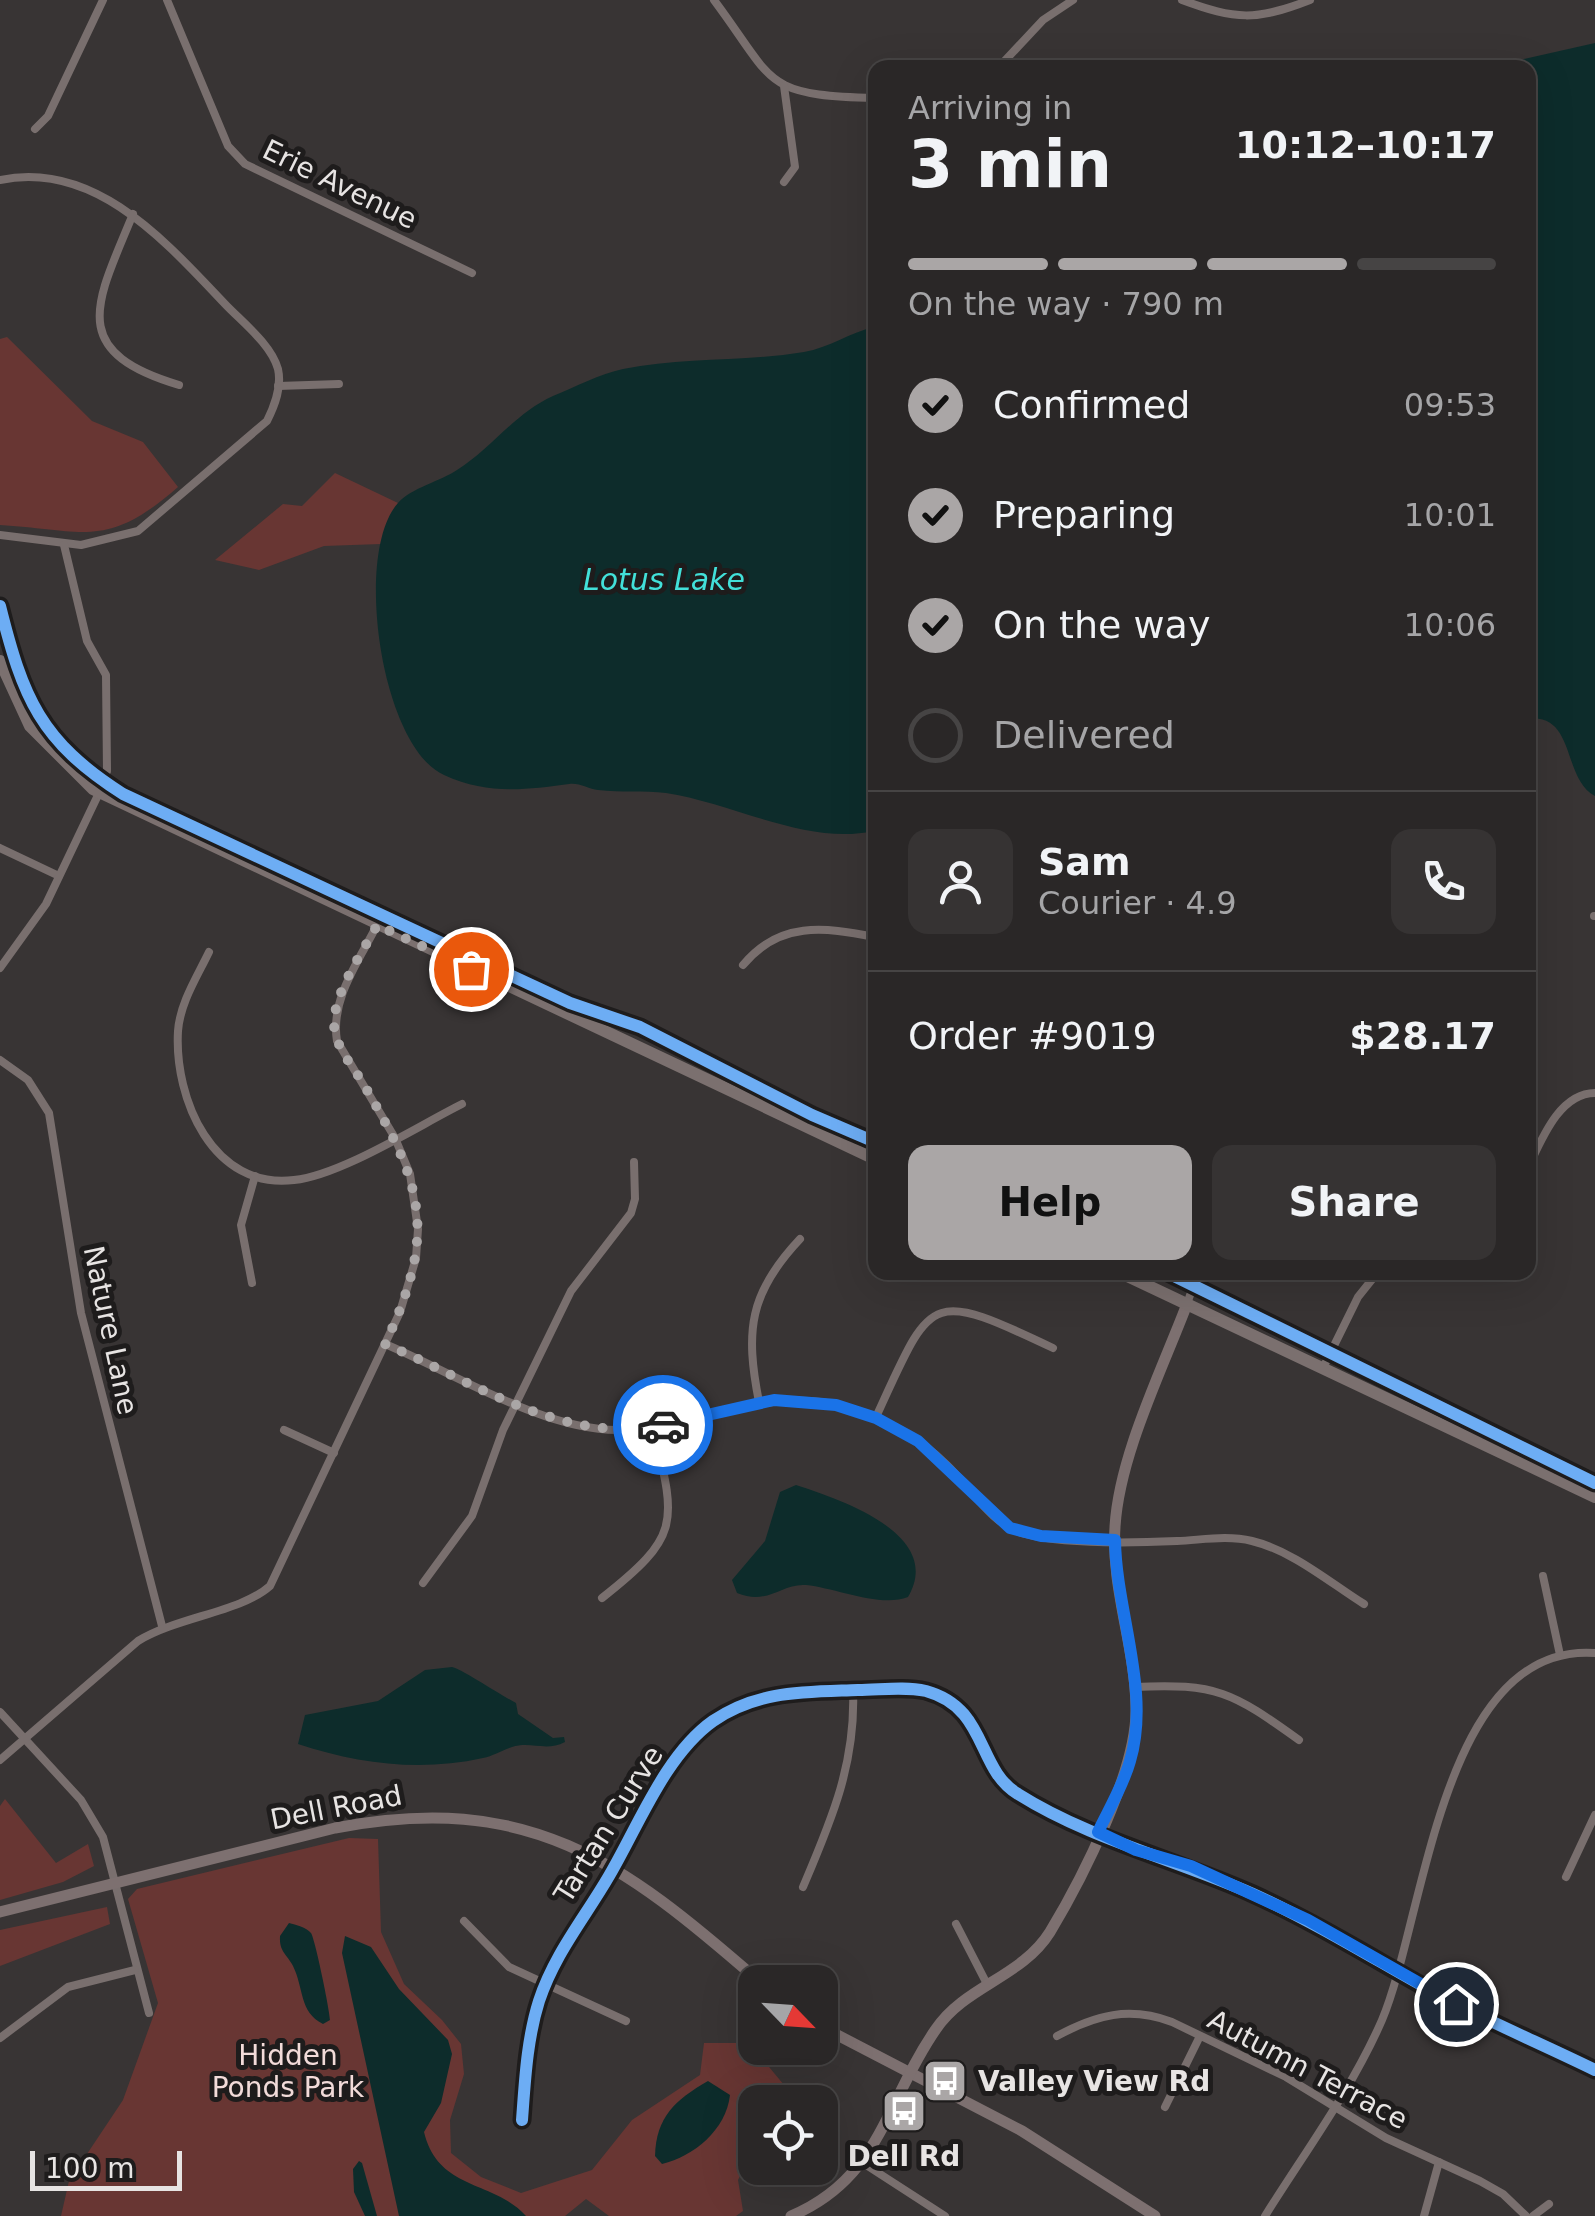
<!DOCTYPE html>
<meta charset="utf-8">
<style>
:root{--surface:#2a2727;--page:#363333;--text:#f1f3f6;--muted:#a5a5a7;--line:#464444;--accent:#aaa6a6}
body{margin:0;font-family:"DejaVu Sans",sans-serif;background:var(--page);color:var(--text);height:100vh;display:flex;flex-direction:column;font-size:38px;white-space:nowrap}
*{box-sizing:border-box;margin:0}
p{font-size:32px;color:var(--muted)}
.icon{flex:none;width:55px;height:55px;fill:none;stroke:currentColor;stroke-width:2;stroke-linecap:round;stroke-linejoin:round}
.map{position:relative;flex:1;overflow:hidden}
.sheet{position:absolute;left:868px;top:60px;width:668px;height:1220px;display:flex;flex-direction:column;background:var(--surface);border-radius:20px;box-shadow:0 10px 40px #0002,0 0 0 2px var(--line)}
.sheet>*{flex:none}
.needle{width:65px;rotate:115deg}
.controls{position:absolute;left:738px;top:1965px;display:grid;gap:20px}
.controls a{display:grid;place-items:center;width:100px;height:100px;border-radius:20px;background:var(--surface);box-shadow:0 10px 40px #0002,0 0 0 2px var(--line);font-size:50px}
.scale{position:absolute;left:30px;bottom:25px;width:152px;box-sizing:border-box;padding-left:10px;border:5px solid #e7e4e3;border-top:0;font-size:28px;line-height:35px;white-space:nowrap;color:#e7e4e3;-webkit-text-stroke:8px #1e1c1c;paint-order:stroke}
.pin{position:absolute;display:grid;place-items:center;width:85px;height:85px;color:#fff;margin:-42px;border:5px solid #fff;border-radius:50%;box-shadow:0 2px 10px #0007}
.courier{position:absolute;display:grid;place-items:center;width:100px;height:100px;margin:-50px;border:8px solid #1a73e8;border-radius:50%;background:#fff;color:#222;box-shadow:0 2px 12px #0007}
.head em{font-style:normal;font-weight:600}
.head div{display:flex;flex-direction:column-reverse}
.head{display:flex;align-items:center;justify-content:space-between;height:170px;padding:0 40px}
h1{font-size:65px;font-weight:600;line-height:75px}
.bar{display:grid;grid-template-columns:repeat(4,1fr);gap:15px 10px;align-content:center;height:120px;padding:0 40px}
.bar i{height:12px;border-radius:8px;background:var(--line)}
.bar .on{background:var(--accent)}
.bar p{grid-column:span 4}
.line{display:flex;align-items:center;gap:25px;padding:0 40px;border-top:2px solid var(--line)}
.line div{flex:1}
.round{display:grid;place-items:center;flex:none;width:105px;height:105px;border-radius:20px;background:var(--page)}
ol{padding:0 40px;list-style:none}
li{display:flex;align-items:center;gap:30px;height:110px}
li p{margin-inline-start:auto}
li .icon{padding:10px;border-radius:50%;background:var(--accent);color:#111;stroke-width:4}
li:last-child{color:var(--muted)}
li i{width:55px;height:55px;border:5px solid var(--line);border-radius:50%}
.primary-button{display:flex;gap:20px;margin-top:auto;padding:20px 40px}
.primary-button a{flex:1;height:115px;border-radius:20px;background:var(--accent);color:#111;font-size:40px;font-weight:600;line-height:115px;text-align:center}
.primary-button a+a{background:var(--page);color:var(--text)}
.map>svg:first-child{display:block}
.green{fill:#683633}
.water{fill:#0d2c2b}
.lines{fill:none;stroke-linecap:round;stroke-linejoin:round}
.street{stroke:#796f6e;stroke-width:8}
.secondary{stroke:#7d7070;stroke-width:11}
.primary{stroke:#7b706f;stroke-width:12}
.cycleway-casing{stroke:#1e1c1c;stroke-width:19}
.cycleway{stroke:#6dadf4;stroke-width:12}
.done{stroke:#aaa6a6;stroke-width:10;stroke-dasharray:0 18}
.route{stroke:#1a73e8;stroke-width:12}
.labels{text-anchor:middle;stroke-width:10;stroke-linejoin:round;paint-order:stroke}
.street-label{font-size:28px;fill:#e7e4e3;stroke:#1e1c1c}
.park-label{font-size:28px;fill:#f2dbd9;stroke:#1e1c1c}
.poi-label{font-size:28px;font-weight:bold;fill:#e7e4e3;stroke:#1e1c1c;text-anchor:start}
.water-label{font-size:30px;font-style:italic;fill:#42e0d9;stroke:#1e1c1c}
</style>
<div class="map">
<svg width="1595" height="2216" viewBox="0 0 1595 2216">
<rect width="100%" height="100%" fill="#383434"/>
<g class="green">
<path d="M 7,337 L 92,421 L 143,442 L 178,487 C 106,550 85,530 0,525 L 0,339 Z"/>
<path d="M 335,473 L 398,503 L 381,544 L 324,546 L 259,570 L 215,560 L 283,504 L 302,506 Z"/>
<path d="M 5,1799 L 56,1863 L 88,1844 L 94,1866 L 63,1882 L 0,1900 L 0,1806 Z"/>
<path d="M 349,1838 L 378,1839 L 381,1932 L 404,1984 L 442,2020 L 461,2044 L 464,2074 L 450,2120 L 451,2153 L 481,2177 L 521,2193 L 592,2170 L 632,2120 L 700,2075 L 704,2043 L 749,2043 L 784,2085 L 776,2102 L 755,2102 L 755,2145 L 738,2180 L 743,2211 L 736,2216 L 609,2216 L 586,2199 L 565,2216 L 61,2216 L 69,2181 L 123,2100 L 158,2003 L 128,1899 L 137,1889 Z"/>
<path d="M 107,1907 L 110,1924 L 0,1966 L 0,1930 Z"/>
</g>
<g class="water">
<path d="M 1595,43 L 1595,796 C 1562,779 1576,713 1528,719 L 1528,68 L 1489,67 Z"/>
<path d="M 875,327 L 873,831 C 809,846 729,802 666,793 C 644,790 621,793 598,790 C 589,789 578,782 569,784 C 524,790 488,795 444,775 C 381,747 353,553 398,503 C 411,488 441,481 457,470 C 491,449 515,413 553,396 C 575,387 600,374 623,369 C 682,357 745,362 804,352 C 829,348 850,332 875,327 Z"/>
<path d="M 796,1485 C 839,1499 945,1534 908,1597 C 880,1608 836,1588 806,1585 C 781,1583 768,1606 737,1593 L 732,1580 L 765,1541 L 780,1492 Z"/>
<path d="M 452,1667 C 460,1668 502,1696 516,1703 L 518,1714 L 553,1738 L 564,1737 L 565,1742 C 546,1752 531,1741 512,1747 C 502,1750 493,1756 483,1758 C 420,1772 359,1764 298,1744 L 305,1715 L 378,1701 L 425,1670 Z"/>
<path d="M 289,1923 C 296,1925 306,1927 311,1933 C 315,1939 330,2011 330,2020 L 323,2024 C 299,2012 304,1988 293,1966 C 287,1954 279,1952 280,1936 Z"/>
<path d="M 345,1936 L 371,1947 L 399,1989 L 448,2040 L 452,2054 L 441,2103 L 424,2132 C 438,2191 494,2180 526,2216 L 399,2216 L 342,1953 Z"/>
<path d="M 708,2081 L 730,2095 C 726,2130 694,2156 662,2164 L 655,2156 C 656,2117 675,2100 708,2081 Z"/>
<path d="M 359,2161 L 362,2163 L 377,2216 L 365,2216 L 354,2192 L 353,2169 Z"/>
</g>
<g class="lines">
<g class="street">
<path d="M 167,0 L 228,146 L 245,164 L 472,273"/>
<path d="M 714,0 C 776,83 761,95 875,98"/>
<path d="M 1182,0 C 1236,20 1256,21 1310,0"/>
<path d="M 998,68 L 1043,20 L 1073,0"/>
<path d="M 784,86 L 795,167 L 784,182"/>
<path d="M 35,129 L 48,116 L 103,0"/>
<path d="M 0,180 C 95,160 166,242 225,304 C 242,322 271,344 278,369 C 282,387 275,405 267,421 L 138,531 L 81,545 L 0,535"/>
<path d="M 133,214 C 97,302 65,351 179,385"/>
<path d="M 278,386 L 339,384"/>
<path d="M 64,545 L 87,641 L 106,675 L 107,771"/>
<path d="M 0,848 L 59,876"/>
<path d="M 1594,916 L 1595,916"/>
<path d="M 209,952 C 197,977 180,1003 178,1031 C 174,1099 213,1190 294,1180 C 341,1175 418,1126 462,1104"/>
<path d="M 743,965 C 779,921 824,927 875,937"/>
<path d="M 0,968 L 46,904 L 99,793"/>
<path d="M 0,1060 L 28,1080 L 49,1113 L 81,1313 L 162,1626"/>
<path d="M 1528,1168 C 1541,1141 1559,1093 1595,1093"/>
<path d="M 252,1283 L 241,1225 L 255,1176"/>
<path d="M 1187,1304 L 1198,1272"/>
<path d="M 385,1344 C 454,1373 544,1431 619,1430 C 696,1428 764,1386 842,1406 C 881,1417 918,1436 947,1465 C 971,1488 991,1525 1025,1534 C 1067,1545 1133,1543 1177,1541 C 1202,1540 1227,1535 1252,1541 C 1293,1551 1329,1582 1364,1604"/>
<path d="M 1323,1368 L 1358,1297 L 1378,1272"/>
<path d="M 759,1402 C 745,1331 749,1293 800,1239"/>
<path d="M 876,1417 C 932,1295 927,1288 1053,1348"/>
<path d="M 284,1430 L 334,1453"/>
<path d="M 1543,1576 L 1560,1655"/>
<path d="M 423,1583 L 472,1516 L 503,1430 L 571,1291 L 631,1213 L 635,1199 L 634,1162"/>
<path d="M 602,1598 C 682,1535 676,1523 653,1427"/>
<path d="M 1134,1687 C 1217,1683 1232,1692 1299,1740"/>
<path d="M 0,1712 L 81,1800 L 103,1837 L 149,2013"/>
<path d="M 0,1760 L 138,1641 C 177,1617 241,1612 270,1586 L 400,1312 L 416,1258 L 418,1229 L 410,1174 L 395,1138 L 337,1041 C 330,999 359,961 377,925"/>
<path d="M 1566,1877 L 1595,1815"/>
<path d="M 803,1887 C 831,1821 856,1764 853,1690"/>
<path d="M 464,1921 L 509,1967 L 626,2021"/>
<path d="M 956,1924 L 988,1986"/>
<path d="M 1057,2036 C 1096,2015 1129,2006 1172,2022 L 1286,2077 L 1386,2138 L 1480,2181 L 1503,2194 L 1526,2216"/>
<path d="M 0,2038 L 68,1987 L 135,1970"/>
<path d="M 1165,2107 L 1200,2036"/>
<path d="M 522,2120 C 525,2080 527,2039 539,2001 C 555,1953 584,1919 609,1876 C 638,1827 665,1755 713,1721 C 758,1690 806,1692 858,1690 C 880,1690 904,1686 926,1691 C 988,1708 976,1769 1018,1794 C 1089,1839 1177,1860 1253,1894 C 1323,1926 1385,1966 1452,2002 C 1499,2026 1548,2047 1595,2070"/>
<path d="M 863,2163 L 945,2216"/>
<path d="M 1265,2216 C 1305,2152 1352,2089 1382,2020 C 1425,1919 1441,1642 1595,1653"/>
<path d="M 1424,2216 L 1439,2162"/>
<path d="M 1533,2216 L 1549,2204"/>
</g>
<g class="secondary">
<path d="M 0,1912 L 335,1828 C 529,1791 620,1860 760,1982"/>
<path d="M 820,2026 L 1022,2131 L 1155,2216"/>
<path d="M 791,2216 C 881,2178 885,2102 936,2029 C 965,1986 1022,1977 1050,1932 C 1082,1879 1138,1769 1136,1707 C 1135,1646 1111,1588 1115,1527 C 1119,1456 1162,1370 1187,1304"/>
</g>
<g class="primary">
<path d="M 0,661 L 30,726 L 93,789 L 875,1159"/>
<path d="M 1119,1272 L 1595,1497"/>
</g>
<defs>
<g id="cycleway">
<path d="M 0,606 C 23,698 40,741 123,794 L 570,1003 L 640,1027 L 812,1115 L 875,1142"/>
<path d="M 1166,1272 L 1595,1483"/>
<path d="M 522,2120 C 525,2080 527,2039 539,2001 C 555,1953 584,1919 609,1876 C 638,1827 665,1755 713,1721 C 758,1690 806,1692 858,1690 C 880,1690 904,1686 926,1691 C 988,1708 976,1769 1018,1794 C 1089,1839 1177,1860 1253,1894 C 1323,1926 1385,1966 1452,2002 C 1499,2026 1548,2047 1595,2070"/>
</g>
</defs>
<use href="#cycleway" class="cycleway-casing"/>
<use href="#cycleway" class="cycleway"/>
</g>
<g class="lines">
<path class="done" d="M 471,969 L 377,925 C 362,954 335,990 334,1023 C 334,1046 353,1066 364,1085 C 424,1186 437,1234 385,1344 C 472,1381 565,1446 663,1425"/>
<path class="route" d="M 663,1425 L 774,1400 L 836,1405 L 876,1418 L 918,1441 L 1010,1528 L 1041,1536 L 1115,1540 C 1116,1612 1151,1691 1130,1761 C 1123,1786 1109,1809 1098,1832 L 1136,1850 L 1191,1866 L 1308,1920 L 1456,2004"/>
</g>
<defs>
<symbol id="bus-square" viewBox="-11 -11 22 22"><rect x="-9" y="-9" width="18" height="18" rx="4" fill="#aaa6a6" stroke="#1e1c1c"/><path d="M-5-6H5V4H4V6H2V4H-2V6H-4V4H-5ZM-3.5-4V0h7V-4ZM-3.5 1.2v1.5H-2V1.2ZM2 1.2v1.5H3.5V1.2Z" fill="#fff"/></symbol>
</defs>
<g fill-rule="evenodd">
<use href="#bus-square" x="920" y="2056" width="50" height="50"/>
<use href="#bus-square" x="879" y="2086" width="50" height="50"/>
</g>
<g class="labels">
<g class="street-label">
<text transform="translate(340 184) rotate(26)" y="10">Erie Avenue</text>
<text transform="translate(111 1330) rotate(78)" y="10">Nature Lane</text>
<text transform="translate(336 1807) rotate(-11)" y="10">Dell Road</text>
<text transform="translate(608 1824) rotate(-58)" y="10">Tartan Curve</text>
<text transform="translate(1308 2069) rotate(28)" y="10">Autumn Terrace</text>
</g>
<g class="park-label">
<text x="288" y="2065">Hidden<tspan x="288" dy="32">Ponds Park</tspan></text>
</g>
<g class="poi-label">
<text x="978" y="2091">Valley View Rd</text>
<text x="904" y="2166" text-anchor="middle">Dell Rd</text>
</g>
<g class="water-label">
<text x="664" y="590">Lotus Lake</text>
</g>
</g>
</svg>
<div class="controls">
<a><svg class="needle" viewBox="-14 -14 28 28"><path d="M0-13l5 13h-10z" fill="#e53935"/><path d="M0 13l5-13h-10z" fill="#a5a5a7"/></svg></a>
<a><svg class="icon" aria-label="locate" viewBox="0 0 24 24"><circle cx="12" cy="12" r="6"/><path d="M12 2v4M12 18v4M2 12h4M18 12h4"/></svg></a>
</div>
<div class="scale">100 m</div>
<div class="pin" style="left:471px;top:969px;background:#ea580c"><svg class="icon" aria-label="bag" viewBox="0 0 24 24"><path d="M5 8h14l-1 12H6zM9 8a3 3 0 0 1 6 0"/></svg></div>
<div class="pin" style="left:1456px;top:2004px;background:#1f2937"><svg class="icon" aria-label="home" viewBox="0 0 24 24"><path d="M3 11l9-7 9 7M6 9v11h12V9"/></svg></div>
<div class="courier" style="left:663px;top:1425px"><svg class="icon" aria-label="car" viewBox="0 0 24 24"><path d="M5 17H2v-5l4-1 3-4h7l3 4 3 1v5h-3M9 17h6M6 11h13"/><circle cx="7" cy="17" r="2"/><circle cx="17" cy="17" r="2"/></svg></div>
<section class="sheet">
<div class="head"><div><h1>3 min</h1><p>Arriving in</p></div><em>10:12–10:17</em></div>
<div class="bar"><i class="on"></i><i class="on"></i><i class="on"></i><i></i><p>On the way · 790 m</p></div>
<ol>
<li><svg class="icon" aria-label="check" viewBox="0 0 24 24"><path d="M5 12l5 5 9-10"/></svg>Confirmed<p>09:53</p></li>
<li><svg class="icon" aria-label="check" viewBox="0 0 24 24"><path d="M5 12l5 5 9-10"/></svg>Preparing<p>10:01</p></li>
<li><svg class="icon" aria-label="check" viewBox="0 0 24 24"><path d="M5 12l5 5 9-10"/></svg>On the way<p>10:06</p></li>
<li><i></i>Delivered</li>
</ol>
<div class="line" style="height:180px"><a class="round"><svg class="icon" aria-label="person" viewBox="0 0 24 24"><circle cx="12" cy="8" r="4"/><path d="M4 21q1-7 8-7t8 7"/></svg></a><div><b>Sam</b><p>Courier · 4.9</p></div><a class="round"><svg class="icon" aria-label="phone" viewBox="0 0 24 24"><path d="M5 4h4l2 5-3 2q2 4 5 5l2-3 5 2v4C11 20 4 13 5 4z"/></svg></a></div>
<div class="line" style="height:130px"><div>Order #9019</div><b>$28.17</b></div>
<div class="primary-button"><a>Help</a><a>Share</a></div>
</section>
</div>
